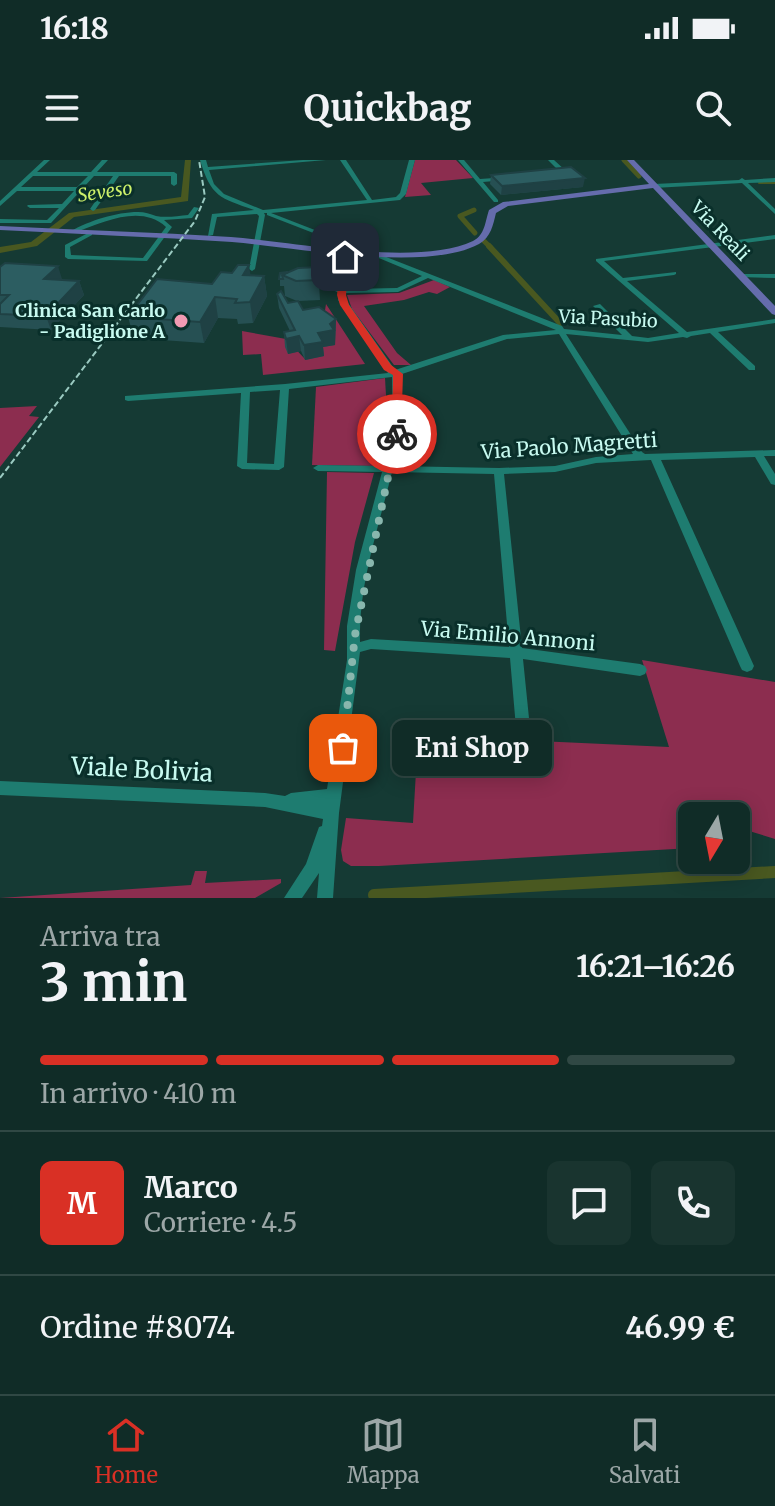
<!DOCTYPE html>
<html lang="it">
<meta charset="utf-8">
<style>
:root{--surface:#102c27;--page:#19342f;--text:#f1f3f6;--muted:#9ca7a7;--line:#304844;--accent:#d93025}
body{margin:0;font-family:Merriweather,serif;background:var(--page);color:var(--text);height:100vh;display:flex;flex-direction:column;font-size:30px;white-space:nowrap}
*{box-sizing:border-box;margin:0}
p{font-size:26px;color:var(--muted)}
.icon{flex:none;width:44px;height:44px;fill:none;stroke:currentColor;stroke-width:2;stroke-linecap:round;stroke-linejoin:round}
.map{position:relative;height:738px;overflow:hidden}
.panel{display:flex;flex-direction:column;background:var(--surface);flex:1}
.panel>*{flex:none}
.needle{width:52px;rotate:190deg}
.controls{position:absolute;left:678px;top:642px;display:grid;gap:16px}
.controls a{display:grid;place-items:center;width:72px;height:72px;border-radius:12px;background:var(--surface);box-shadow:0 4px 20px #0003,0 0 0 2px var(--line);font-size:40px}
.pin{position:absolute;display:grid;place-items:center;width:68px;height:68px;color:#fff;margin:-34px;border-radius:16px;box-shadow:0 4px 12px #0006}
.courier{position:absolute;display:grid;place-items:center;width:80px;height:80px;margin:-40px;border:6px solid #d93025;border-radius:50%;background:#fff;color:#222;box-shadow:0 2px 10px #0007}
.bubble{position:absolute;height:56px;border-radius:12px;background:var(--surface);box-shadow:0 4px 20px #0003,0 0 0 2px var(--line);font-size:26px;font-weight:700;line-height:56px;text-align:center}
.summary em{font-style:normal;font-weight:700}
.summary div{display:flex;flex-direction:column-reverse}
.summary{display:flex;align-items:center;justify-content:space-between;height:136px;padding:0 40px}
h1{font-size:52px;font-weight:700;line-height:60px}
.bar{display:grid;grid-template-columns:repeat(4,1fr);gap:12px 8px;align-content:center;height:96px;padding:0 40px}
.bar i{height:10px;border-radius:6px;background:var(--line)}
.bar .active{background:var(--accent)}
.bar p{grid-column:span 4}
.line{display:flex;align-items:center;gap:20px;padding:0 40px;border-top:2px solid var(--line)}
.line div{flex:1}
.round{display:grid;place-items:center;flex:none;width:84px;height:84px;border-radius:12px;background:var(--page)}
.status{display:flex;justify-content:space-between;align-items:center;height:56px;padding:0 40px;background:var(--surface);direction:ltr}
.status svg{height:22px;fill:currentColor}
header{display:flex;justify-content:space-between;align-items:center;height:104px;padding:0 40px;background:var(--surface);font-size:36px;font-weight:700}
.tab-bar{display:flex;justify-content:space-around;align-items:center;height:112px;border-top:2px solid var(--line);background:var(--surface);font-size:22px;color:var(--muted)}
.tab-bar a{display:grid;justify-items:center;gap:4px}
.tab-bar .active{color:var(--accent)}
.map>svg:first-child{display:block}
.green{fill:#8c2d4f}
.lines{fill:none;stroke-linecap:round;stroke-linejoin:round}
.stream{stroke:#495820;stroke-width:2}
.canal-far2{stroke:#495820;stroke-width:5}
.canal-far1{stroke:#495820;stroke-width:6}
.canal{stroke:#495820;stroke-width:12}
.river{fill:#495820;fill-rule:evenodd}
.minor{fill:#1e7c70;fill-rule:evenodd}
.major{fill:#656cac;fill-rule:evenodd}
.rail{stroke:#9acac1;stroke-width:2;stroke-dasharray:6 3;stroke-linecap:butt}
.wall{fill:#265053}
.shaded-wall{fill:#1f4144}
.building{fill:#2c5d61;stroke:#1f4144;stroke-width:2}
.route{fill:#d93025}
.done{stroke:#89b7ae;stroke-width:8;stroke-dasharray:0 14.4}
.poi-dot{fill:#f19ab2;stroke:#092f2a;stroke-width:3}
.labels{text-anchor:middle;stroke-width:6;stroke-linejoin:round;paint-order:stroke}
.far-water-label{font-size:18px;font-style:italic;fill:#cdf06a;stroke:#092f2a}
.far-street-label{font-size:18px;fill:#c7faf0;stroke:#092f2a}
.far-poi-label{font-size:18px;font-weight:bold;fill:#c7faf0;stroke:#092f2a;text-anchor:end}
.street-label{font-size:20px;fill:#c7faf0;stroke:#092f2a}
.near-street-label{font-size:24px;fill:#c7faf0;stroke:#092f2a}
</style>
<div class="status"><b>16:18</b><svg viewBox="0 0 49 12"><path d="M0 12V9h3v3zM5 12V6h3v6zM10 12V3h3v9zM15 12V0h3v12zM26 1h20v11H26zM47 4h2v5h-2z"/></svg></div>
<header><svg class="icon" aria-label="menu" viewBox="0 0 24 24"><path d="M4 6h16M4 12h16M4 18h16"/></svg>Quickbag<svg class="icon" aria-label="search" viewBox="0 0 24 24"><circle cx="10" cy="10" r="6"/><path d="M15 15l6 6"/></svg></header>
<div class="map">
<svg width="775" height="738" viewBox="0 0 775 738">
<rect width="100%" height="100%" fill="#153a34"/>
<g class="green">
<path d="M 415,0 L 456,0 L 473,18 L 421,23 L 431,35 L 405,37 Z"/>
<path d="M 434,120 L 450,127 L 437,134 L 429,132 L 404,140 L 364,146 L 397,193 L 411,205 L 394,205 L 352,149 L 347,135 L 399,133 Z"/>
<path d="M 326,144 L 365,204 L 263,215 L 261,194 L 243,195 L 242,171 L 286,179 L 305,199 L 319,188 Z"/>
<path d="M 385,218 L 387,253 L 377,306 L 312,305 L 316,227 Z"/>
<path d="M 37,246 L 29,256 L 39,257 L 0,307 L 0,248 Z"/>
<path d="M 327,312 L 374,313 L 355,382 L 335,491 L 324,490 Z"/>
<path d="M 642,500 L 775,522 L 775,679 L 736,667 L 736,656 L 692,653 L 692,688 L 379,706 L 351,706 L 343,701 L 341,690 L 346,658 L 413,663 L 418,577 L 511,580 L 513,586 L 538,585 L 538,581 L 669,587 Z"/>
<path d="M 195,711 L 207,711 L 205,723 L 281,719 L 281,723 L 255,738 L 0,738 L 191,725 Z"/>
</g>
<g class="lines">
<path class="stream" d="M 759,23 L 775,23"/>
<g class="canal-far2">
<path d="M 624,0 L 639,16"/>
<path d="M 474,50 L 460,56 L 475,73"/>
<path d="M 483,80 L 491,88"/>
</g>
<path class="canal-far1" d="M 489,86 L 560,163"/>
<path class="canal" d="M 374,735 L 775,712"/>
<path class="river" d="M 185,0 L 191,0 L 188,41 L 74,57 L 37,86 L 0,93 L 0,87 L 31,82 L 69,53 L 181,37 Z"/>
<g class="minor">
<path d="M 44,0 L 50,0 L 37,12 L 91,12 L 102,0 L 108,0 L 97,12 L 174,12 L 177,14 L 177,24 L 174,26 L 171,24 L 171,16 L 119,16 L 95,50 L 93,51 L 90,49 L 113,16 L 94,16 L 51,63 L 0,63 L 0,59 L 47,60 L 59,48 L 30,48 L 27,46 L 28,45 L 62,44 L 74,31 L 17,31 L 0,46 L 0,41 ZM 33,16 L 88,16 L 77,27 L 21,27 Z"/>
<path d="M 200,0 L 206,0 L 208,7 L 303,0 L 326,0 L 209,10 L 214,24 L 224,34 L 263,50 L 367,40 L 340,0 L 346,0 L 372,40 L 396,37 L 400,33 L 409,0 L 415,0 L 406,34 L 400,40 L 271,53 L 338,79 L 338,81 L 334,81 L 267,55 L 267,53 L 264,53 L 265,55 L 255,109 L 252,111 L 249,109 L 259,56 L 257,54 L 217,57 L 213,75 L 208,76 L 212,54 L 254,50 C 220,38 211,37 200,0 Z"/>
<path d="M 458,0 L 464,0 L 480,19 L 508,17 L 506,20 L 483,22 L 498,40 L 498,42 L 494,42 Z"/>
<path d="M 548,0 L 554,0 L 566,11 L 553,15 L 553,13 L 559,11 Z"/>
<path d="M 742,18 L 745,20 L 775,18 L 775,22 L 748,23 L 775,49 L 775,54 L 742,23 L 654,28 L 651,26 L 654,24 L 739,20 Z"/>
<path d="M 194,47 L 199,48 L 192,58 L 164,60 L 172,67 L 147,101 L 68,99 L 65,97 L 65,85 L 90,72 L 92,73 L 92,75 L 70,87 L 71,95 L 143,98 L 166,67 C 141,44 104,62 76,72 L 71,71 C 89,61 116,52 138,52 C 145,52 150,54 156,56 C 166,58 178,56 188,55 Z"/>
<path d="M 775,75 L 775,79 L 604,101 L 623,118 L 676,112 L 676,114 L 674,115 L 627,121 L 687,172 L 775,159 L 775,163 L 718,172 L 755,206 L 755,210 L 749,210 L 710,173 L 691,176 L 687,178 L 683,177 L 648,182 L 566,174 L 642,292 L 645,294 L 775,290 L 775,296 L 764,296 L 775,314 L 775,325 L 771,324 L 755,297 L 661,300 L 754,506 L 752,510 L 747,512 L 742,510 L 740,506 L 651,300 L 596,303 L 555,312 L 504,314 L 522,488 L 640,504 L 645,506 L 647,510 L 645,514 L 640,516 L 523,499 L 530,568 L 528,573 L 523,574 L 518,573 L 516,568 L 510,498 L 371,489 L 360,492 L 339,653 L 333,738 L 317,738 L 319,713 L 302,738 L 284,738 L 306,704 L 319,667 L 322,666 L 323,659 L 265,647 L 0,635 L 0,621 L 265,633 L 285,636 L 291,633 L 327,629 L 347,500 L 347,466 L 356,410 L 382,312 L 318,311 L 313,308 L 318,305 L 384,306 L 393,271 L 392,217 L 289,229 L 284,307 L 279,310 L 242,309 L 237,306 L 241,233 L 128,241 L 125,240 L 125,236 L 285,224 L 388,213 L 338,140 L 339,133 L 335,131 L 339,129 L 342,88 L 345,86 L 348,88 L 346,129 L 397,128 L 422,116 L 374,96 L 373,95 L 376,93 L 562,166 L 564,169 L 622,175 L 593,146 L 600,144 L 632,176 L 648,178 L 679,173 L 596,101 L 596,99 ZM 428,118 L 556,170 L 503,175 L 395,210 L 346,140 L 346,133 L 398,132 ZM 559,174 L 633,294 L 596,297 L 555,306 L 499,308 L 394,306 L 403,271 L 399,215 L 507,179 ZM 280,230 L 274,304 L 247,303 L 250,232 ZM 392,312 L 494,314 L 509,487 L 371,479 L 360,482 C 358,426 379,366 392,312 Z"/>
<path d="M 741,114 L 775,114 L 775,118 L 739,117 L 739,115 Z"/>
</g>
<path class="major" d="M 627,0 L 634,0 L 775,146 L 775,155 L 772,154 L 653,28 L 508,46 L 496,53 C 493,65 491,77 479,84 C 425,113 294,87 232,82 C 155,77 77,74 0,70 L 0,66 C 77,70 154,72 231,77 C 293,82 418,107 473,81 C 485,75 485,62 489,50 L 503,42 L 649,24 Z"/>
<path class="rail" d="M 0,318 L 195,61 L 205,37 L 199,0"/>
</g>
<g class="wall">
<path d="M 491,15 L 583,27 L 501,35 L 490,24 Z"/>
<path d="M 0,107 L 62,119 L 61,120 L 79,121 L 84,135 L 51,170 L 0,167 Z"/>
<path d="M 318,107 L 320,140 L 298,141 L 303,150 L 336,159 L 335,185 L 323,187 L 324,196 L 305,200 L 301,191 L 288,194 L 285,187 L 284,172 L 290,171 L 279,148 L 277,134 L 288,143 L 297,141 L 285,136 L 284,126 L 280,126 L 280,113 L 288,113 Z"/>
<path d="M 264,116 L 267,136 L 253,163 L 238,164 L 237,159 L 218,158 L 204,183 L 134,178 L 128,157 L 212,124 Z"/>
</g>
<g class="shaded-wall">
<path d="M 585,18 L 583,27 L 501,35 L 502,26 Z"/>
<path d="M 249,105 L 252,125 L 243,115 Z"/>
<path d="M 58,106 L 62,119 L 49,133 L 44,119 Z"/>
<path d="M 264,116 L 267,136 L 253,163 L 250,142 Z"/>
<path d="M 79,121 L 84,135 L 51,170 L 46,156 Z"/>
<path d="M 215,137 L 218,158 L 204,183 L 200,162 Z"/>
<path d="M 336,159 L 335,185 L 323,187 L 324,196 L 305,200 L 304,185 L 330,164 Z"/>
<path d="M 299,176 L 301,191 L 288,194 L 286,179 Z"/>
</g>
<g class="building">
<path d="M 571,7 L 585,18 L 502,26 L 491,15 Z"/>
<path d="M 5,103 L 58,106 L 44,119 L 79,121 L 46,156 L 0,154 L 0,144 L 9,135 L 0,135 L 0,107 Z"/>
<path d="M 238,105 L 249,105 L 243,115 L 264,116 L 250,142 L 235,143 L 237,139 L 215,137 L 200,162 L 128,157 L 157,119 L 212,124 L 221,112 L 232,113 Z"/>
<path d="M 318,107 L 318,120 L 296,121 L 282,115 L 298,108 Z"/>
<path d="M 288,112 L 282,115 L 283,119 L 279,119 L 280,113 Z"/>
<path d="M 281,131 L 288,143 L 298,141 L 303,150 L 319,147 L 336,159 L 330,164 L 334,170 L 318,173 L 323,182 L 304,185 L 299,176 L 286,179 L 284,172 L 295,170 L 277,134 Z"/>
</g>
<path class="route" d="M 345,94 L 349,97 L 346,135 L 349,145 L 391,205 L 403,214 L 401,276 L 392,274 L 393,215 L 384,210 L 340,145 L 337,135 L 341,97 Z"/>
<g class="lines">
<path class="done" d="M 343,588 L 355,475 L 397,274"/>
</g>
<circle class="poi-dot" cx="181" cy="161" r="8"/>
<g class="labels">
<g class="far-water-label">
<text transform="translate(105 32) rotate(-8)" y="6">Seveso</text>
</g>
<g class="far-street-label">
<text transform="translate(720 71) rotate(46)" y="6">Via Reali</text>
<text transform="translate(608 159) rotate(3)" y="6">Via Pasubio</text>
</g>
<g class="far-poi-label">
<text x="165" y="157">Clinica San Carlo<tspan x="165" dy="21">- Padiglione A</tspan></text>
</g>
<g class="street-label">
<text transform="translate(569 286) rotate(-4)" y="7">Via Paolo Magretti</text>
<text transform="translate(508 476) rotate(5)" y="7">Via Emilio Annoni</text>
</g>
<g class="near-street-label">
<text transform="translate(142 610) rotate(3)" y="8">Viale Bolivia</text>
</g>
</g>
</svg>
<div class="controls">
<a><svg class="needle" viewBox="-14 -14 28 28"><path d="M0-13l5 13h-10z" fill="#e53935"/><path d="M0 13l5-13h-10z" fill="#9ca7a7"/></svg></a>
</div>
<div class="pin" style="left:343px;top:588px;background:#ea580c"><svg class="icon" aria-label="bag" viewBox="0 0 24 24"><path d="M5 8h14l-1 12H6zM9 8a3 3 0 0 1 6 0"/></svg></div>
<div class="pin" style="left:345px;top:97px;background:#1f2937"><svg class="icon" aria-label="home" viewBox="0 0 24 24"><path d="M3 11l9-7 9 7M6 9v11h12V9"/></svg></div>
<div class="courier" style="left:397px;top:274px"><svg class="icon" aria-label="bike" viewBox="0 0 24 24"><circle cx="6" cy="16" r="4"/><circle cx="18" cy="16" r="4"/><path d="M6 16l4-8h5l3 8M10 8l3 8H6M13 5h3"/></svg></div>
<div class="bubble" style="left:392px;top:560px;width:160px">Eni Shop</div>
</div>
<section class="panel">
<div class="summary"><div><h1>3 min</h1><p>Arriva tra</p></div><em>16:21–16:26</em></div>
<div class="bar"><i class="active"></i><i class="active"></i><i class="active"></i><i></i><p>In arrivo · 410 m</p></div>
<div class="line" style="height:144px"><b class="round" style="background:var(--accent);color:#fff">M</b><div><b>Marco</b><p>Corriere · 4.5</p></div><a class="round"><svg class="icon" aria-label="chat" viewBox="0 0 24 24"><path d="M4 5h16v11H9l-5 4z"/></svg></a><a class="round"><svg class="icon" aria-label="phone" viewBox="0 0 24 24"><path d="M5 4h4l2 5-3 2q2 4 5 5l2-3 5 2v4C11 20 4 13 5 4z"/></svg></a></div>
<div class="line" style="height:104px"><div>Ordine #8074</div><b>46.99 €</b></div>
</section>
<nav class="tab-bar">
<a class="active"><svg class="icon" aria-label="home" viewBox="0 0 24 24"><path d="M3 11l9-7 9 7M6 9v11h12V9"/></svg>Home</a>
<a><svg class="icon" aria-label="map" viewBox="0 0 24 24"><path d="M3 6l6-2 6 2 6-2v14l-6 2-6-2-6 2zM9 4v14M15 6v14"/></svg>Mappa</a>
<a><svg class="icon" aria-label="saved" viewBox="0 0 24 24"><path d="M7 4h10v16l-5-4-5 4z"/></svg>Salvati</a>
</nav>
